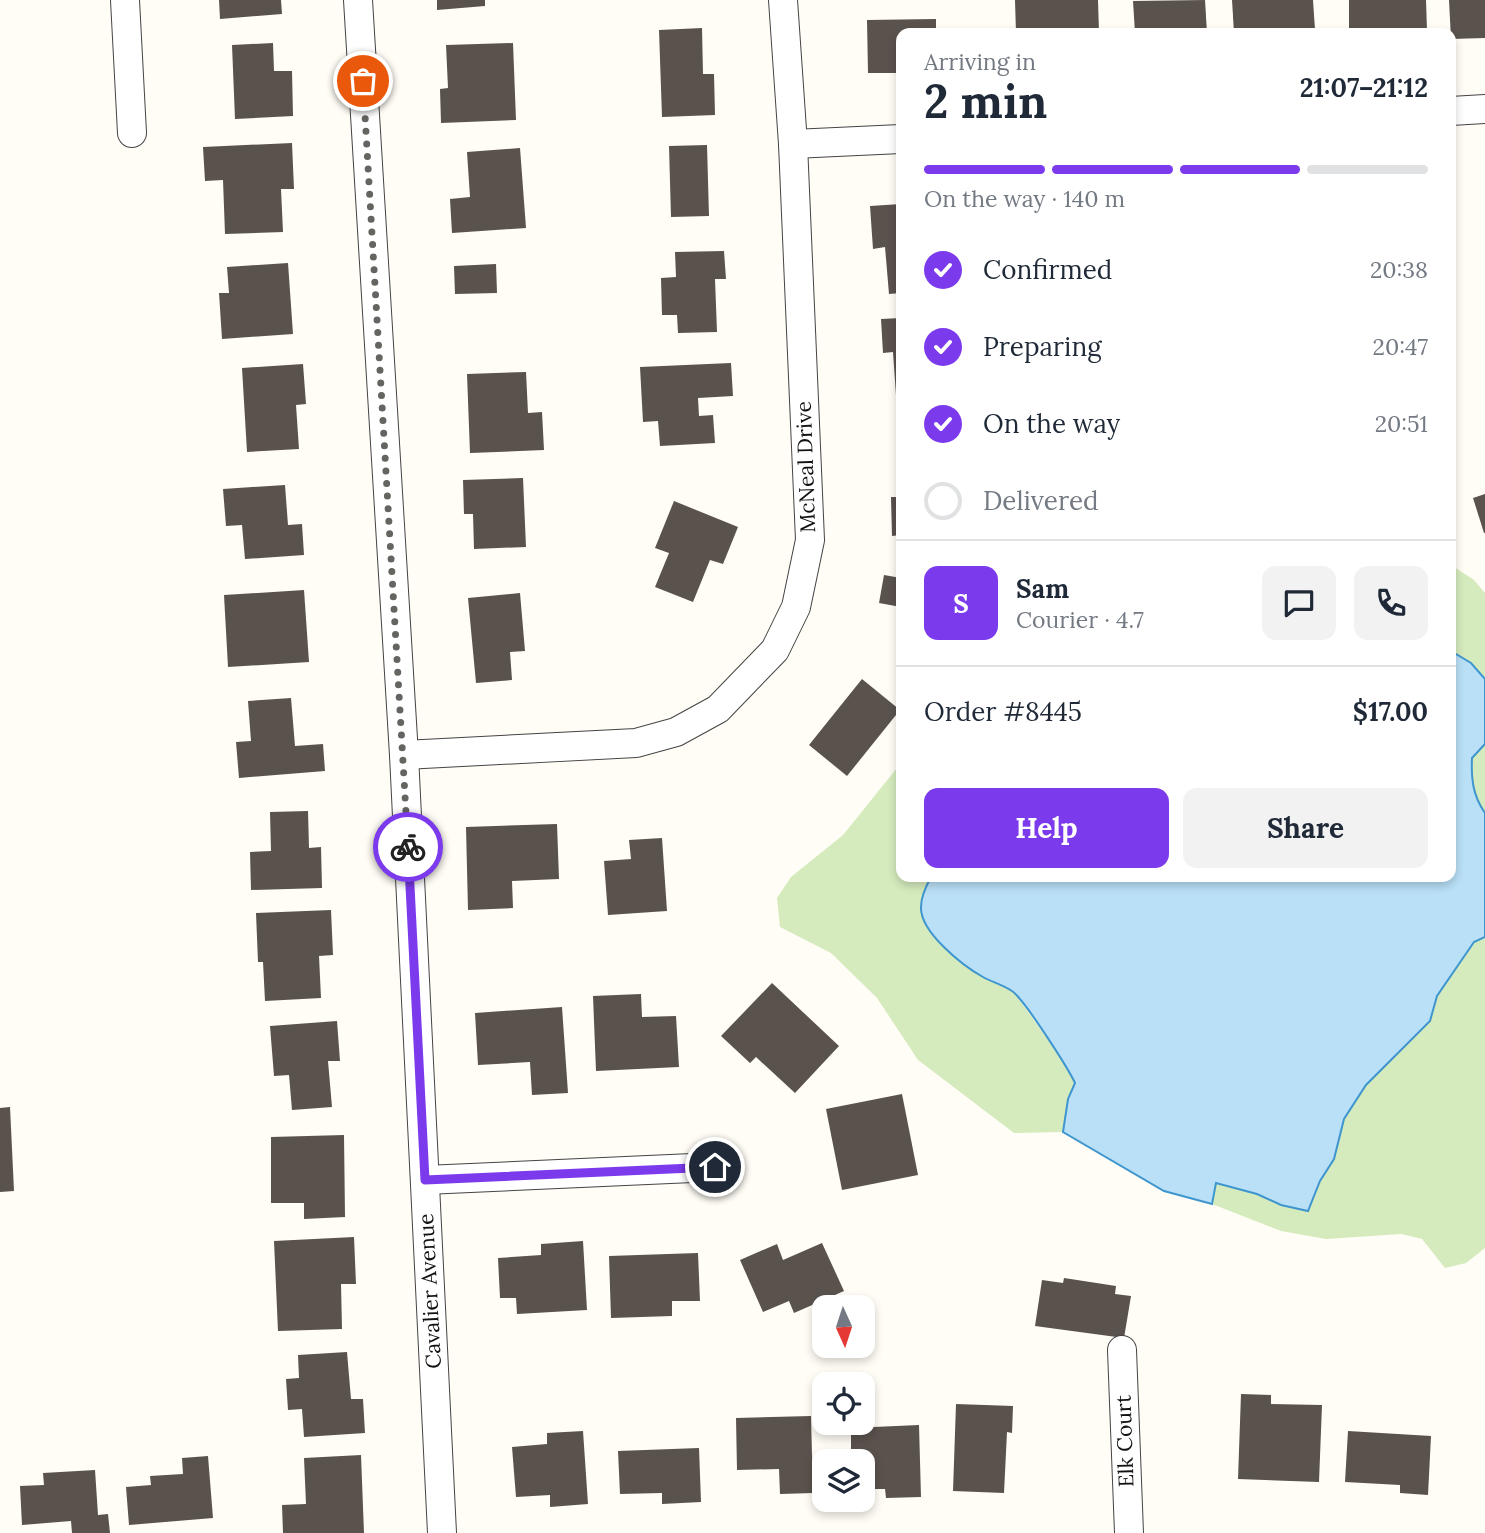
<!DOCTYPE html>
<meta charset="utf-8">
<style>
:root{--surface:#fff;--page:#f2f2f3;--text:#1f2937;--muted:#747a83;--line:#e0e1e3;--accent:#7c3aed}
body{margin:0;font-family:Lora,serif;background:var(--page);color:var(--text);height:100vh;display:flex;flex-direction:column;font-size:26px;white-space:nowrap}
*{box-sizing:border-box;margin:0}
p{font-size:23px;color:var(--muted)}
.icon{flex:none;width:38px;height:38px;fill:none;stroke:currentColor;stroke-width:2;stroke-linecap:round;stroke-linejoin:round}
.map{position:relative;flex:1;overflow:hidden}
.panel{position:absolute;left:896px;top:28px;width:560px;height:854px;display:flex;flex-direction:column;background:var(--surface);border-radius:14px;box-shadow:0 4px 10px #0003}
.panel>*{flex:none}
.needle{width:46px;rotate:177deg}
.tools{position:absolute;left:812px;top:1295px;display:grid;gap:14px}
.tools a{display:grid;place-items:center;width:63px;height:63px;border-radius:14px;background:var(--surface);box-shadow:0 4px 10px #0003;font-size:35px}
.pin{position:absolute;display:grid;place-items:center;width:60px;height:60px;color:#fff;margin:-30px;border:4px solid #fff;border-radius:50%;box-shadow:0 2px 7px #0007}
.courier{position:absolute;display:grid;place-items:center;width:70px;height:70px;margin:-35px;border:5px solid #7c3aed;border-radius:50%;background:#fff;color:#222;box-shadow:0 2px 9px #0007}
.summary em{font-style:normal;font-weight:800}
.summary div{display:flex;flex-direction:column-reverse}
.summary{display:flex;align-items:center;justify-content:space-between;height:119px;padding:0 28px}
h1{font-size:46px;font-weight:800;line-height:52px}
.bar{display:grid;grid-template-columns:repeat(4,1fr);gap:10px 7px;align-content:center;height:84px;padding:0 28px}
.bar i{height:9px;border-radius:5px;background:var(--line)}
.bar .selected{background:var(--accent)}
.bar p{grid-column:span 4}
.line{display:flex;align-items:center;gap:18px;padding:0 28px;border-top:2px solid var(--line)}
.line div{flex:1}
.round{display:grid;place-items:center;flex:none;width:74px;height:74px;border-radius:14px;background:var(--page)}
ol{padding:0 28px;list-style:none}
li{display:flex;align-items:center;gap:21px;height:77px}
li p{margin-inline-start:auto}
li .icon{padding:7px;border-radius:50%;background:var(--accent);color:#fff;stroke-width:4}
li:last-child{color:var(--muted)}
li i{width:38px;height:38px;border:4px solid var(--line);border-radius:50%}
.button{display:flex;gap:14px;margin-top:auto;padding:14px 28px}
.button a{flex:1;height:80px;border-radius:14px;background:var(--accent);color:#fff;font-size:28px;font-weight:800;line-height:80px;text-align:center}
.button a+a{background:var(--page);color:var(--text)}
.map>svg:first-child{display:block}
.green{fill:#d5ebbd}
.water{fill:#b9e0f7;stroke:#3f96cf;stroke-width:2}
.building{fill:#5a524d}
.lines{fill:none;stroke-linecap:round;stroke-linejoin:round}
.minor-casing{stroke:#444;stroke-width:30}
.minor{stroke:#fff;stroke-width:28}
.done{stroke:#646461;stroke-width:7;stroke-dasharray:0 12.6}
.route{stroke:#7c3aed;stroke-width:9}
.labels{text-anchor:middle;stroke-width:7;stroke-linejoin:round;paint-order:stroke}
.street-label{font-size:21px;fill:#111;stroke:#fff}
</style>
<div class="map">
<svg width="1485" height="1533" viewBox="0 0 1485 1533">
<rect width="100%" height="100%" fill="#fffdf5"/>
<g class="green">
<path d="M 1451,565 L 1474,580 L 1485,593 L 1485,679 L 1471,663 L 1451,651 Z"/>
<path d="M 1485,744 L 1485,813 C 1473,796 1471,779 1472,758 Z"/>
<path d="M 901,763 L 901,877 L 931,877 L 925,888 L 981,976 L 1014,992 L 1068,1068 L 1075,1083 L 1068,1099 L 1063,1132 L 1014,1133 L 918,1060 L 877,998 L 831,953 L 780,927 L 777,898 L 791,877 L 843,835 Z"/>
<path d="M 1485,937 L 1485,1248 L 1466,1263 L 1445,1268 L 1422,1239 L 1401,1234 L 1326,1239 L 1281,1231 L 1212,1204 L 1216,1183 L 1257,1194 L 1314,1199 L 1320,1181 L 1334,1159 L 1344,1119 L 1366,1085 L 1430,1021 L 1437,996 L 1474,941 Z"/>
</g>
<path class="water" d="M 1451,651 L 1471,663 L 1485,679 L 1485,744 L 1472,758 C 1471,779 1473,796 1485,813 L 1485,937 L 1474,942 L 1437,996 L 1430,1021 L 1366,1085 L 1344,1119 L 1334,1159 L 1320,1181 L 1308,1211 L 1281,1205 L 1257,1194 L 1216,1183 L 1212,1204 L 1164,1191 L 1063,1132 L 1068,1099 L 1075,1083 C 1068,1068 1024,999 1012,991 C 1003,985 992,982 983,977 C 963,966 920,932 921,907 C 921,896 926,886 931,877 L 1451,877 Z"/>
<g class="building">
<path d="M 219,0 L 281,0 L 282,14 L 220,19 Z"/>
<path d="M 437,0 L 485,0 L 485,6 L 437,10 Z"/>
<path d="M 1015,0 L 1098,0 L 1099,33 L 1016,33 Z"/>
<path d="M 1205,0 L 1207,33 L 1135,33 L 1133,1 Z"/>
<path d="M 1232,0 L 1313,0 L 1315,30 L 1234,33 Z"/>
<path d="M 1349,0 L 1426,0 L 1427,32 L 1349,33 Z"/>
<path d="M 1449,0 L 1485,0 L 1485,38 L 1451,39 Z"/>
<path d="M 936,19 L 936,33 L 901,33 L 901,73 L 868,73 L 867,20 Z"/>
<path d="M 702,28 L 703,74 L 714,74 L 715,115 L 662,117 L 659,30 Z"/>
<path d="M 273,43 L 274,71 L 292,71 L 293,116 L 235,119 L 232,45 Z"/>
<path d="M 513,43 L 516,120 L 441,123 L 440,89 L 448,88 L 446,45 Z"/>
<path d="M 292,143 L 294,189 L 281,189 L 283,232 L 225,234 L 223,180 L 205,181 L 203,147 Z"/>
<path d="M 707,145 L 709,216 L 671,217 L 669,146 Z"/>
<path d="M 520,148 L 526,228 L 452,233 L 450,199 L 470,197 L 467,152 Z"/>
<path d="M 901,204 L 901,293 L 889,294 L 885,247 L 873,249 L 870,206 Z"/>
<path d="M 724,251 L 726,279 L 715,279 L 717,332 L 678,333 L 677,315 L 662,315 L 661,278 L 676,277 L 675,252 Z"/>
<path d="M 288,263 L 293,334 L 222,339 L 219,293 L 229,293 L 227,267 Z"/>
<path d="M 496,264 L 497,293 L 455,294 L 454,266 Z"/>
<path d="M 901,318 L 901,395 L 896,395 L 893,352 L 883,353 L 881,319 Z"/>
<path d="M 731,363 L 733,396 L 698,398 L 699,416 L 713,415 L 715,443 L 660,446 L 658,421 L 643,422 L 640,367 Z"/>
<path d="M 303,364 L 306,404 L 296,405 L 299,449 L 247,452 L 242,368 Z"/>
<path d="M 526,372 L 528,413 L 542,412 L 544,450 L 470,453 L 467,374 Z"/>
<path d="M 523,478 L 526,547 L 474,549 L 473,514 L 464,514 L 463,480 Z"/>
<path d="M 285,485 L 288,525 L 302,524 L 304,555 L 245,559 L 242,525 L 226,526 L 223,489 Z"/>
<path d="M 1485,494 L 1485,533 L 1484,533 L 1473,498 Z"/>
<path d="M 891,497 L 901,497 L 901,535 L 892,536 Z"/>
<path d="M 674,501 L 738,527 L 723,564 L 710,560 L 693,602 L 655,587 L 669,553 L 655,548 Z"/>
<path d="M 884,575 L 901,578 L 901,607 L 879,603 Z"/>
<path d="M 304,590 L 309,662 L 228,667 L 224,595 Z"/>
<path d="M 520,593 L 525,651 L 510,652 L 512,680 L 476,683 L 468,598 Z"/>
<path d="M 862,679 L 900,710 L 847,776 L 809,745 Z"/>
<path d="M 291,698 L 295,746 L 323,744 L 325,771 L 239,778 L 236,742 L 251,741 L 248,701 Z"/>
<path d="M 308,811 L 309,848 L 321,847 L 322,888 L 251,890 L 250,852 L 271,851 L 270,812 Z"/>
<path d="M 557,824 L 559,879 L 512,881 L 513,908 L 468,910 L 466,827 Z"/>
<path d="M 662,838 L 667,911 L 608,915 L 604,861 L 631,859 L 629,840 Z"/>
<path d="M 331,910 L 333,955 L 319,956 L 321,998 L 265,1001 L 263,962 L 258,962 L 256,913 Z"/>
<path d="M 772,983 L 839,1046 L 795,1093 L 756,1057 L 750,1063 L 721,1036 Z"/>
<path d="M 641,994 L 642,1017 L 676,1016 L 679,1067 L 596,1071 L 593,996 Z"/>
<path d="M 562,1007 L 568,1093 L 532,1095 L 530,1062 L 478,1065 L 475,1013 Z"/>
<path d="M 337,1021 L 340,1061 L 328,1061 L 332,1107 L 292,1110 L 289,1075 L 274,1076 L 270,1026 Z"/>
<path d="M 902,1094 L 918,1175 L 842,1190 L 826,1109 Z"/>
<path d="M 10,1107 L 14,1191 L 0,1192 L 0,1108 Z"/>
<path d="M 344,1135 L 345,1217 L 304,1219 L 304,1203 L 271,1203 L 271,1137 Z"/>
<path d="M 354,1237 L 356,1284 L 341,1284 L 342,1329 L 278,1331 L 274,1241 Z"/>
<path d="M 583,1241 L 587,1310 L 517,1314 L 516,1298 L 500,1298 L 498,1258 L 541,1255 L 541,1244 Z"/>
<path d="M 822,1243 L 844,1291 L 794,1313 L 789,1301 L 763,1312 L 740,1260 L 777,1244 L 783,1260 Z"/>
<path d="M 698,1253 L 700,1301 L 672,1301 L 672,1316 L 611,1318 L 609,1256 Z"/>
<path d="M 1064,1278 L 1116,1286 L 1115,1294 L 1131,1296 L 1124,1338 L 1035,1326 L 1042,1280 L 1063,1283 Z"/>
<path d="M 347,1352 L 351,1399 L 363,1399 L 365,1433 L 304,1437 L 302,1409 L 288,1410 L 286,1379 L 299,1378 L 298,1355 Z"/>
<path d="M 1241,1394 L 1271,1395 L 1271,1404 L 1322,1405 L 1319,1482 L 1238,1479 Z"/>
<path d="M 956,1404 L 1013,1406 L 1012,1433 L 1007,1432 L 1004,1493 L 953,1491 Z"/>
<path d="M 811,1416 L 813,1493 L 780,1494 L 779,1469 L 737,1470 L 736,1418 Z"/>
<path d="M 919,1425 L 921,1497 L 886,1498 L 885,1489 L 863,1489 L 863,1461 L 834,1461 L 834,1450 L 851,1450 L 851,1428 Z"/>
<path d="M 583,1431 L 588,1504 L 550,1507 L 550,1495 L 516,1497 L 512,1447 L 547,1444 L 547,1433 Z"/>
<path d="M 1348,1431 L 1431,1436 L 1428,1495 L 1400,1493 L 1400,1485 L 1345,1482 Z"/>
<path d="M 699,1448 L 701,1502 L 662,1504 L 662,1493 L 620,1494 L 618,1451 Z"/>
<path d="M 361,1455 L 364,1533 L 283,1533 L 282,1505 L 306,1504 L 304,1458 Z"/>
<path d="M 208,1456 L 213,1518 L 129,1525 L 126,1487 L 151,1485 L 150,1476 L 183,1474 L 182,1458 Z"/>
<path d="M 95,1470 L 98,1515 L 108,1514 L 110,1533 L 72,1533 L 71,1521 L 22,1525 L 20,1486 L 44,1485 L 43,1473 Z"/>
</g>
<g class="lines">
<defs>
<g id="minor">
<path d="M 125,0 L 132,133"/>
<path d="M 358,0 L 404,755 L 442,1533"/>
<path d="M 1451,111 L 1485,109"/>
<path d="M 793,144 L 901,139"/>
<path d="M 404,755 L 636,743 L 676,732 L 718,709 L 775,650 L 796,607 L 810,540 L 793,144 L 783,0"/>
<path d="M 425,1180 L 715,1167"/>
<path d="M 1122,1350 L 1129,1533"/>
</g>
</defs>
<use href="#minor" class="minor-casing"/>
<use href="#minor" class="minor"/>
</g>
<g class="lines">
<path class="done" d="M 363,81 L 408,847"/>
<path class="route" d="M 408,847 L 425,1180 L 715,1167"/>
</g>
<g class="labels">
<g class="street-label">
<text transform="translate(806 467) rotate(-92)" y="7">McNeal Drive</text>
<text transform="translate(430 1291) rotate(-93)" y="7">Cavalier Avenue</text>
<text transform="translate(1125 1441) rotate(-92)" y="7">Elk Court</text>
</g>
</g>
</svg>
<div class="tools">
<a><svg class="needle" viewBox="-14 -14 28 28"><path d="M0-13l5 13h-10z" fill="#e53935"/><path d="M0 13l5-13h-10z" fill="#747a83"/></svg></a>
<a><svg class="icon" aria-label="locate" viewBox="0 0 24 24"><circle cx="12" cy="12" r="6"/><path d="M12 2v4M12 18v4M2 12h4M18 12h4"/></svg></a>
<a><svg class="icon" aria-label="layers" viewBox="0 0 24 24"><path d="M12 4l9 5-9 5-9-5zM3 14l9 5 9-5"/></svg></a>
</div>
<div class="pin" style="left:363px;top:81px;background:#ea580c"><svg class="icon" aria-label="bag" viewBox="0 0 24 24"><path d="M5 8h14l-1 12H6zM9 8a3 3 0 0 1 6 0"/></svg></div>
<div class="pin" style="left:715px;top:1167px;background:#1f2937"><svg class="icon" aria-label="home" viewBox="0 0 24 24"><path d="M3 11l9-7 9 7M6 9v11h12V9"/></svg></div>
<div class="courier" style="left:408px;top:847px"><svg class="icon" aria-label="bike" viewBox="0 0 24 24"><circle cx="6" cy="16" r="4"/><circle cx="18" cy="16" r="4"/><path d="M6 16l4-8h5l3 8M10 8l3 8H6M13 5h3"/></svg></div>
<section class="panel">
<div class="summary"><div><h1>2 min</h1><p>Arriving in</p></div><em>21:07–21:12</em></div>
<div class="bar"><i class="selected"></i><i class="selected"></i><i class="selected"></i><i></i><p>On the way · 140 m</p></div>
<ol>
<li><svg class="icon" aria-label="check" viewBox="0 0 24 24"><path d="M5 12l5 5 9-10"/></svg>Confirmed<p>20:38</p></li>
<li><svg class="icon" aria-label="check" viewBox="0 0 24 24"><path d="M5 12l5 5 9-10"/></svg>Preparing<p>20:47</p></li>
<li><svg class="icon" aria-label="check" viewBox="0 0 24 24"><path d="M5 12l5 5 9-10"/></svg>On the way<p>20:51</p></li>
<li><i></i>Delivered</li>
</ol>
<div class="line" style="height:126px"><b class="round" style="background:var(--accent);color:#fff">S</b><div><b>Sam</b><p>Courier · 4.7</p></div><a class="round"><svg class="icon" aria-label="chat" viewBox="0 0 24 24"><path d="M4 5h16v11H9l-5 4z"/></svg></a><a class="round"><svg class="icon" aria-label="phone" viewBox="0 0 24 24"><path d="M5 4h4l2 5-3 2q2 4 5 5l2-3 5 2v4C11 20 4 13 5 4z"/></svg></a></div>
<div class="line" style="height:91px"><div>Order #8445</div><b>$17.00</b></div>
<div class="button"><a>Help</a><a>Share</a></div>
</section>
</div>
